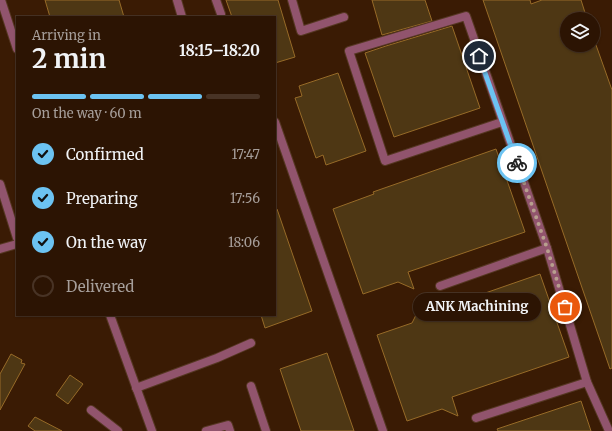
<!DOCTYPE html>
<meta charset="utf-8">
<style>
:root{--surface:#2c1403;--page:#341d0d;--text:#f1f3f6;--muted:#a69e9a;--line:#483325;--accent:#6cc3f2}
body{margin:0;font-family:Merriweather,serif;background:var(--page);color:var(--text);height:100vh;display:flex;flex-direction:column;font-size:15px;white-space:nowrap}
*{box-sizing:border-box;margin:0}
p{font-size:13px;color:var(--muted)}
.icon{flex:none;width:22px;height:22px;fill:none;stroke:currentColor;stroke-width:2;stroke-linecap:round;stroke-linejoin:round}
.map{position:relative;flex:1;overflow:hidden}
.drawer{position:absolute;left:16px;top:16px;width:260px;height:300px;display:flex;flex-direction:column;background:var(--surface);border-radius:0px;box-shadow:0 1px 3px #0004,0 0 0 1px var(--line)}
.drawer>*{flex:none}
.controls{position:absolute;left:560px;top:12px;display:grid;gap:8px}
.controls a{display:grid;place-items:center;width:40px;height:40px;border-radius:50%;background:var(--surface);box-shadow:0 1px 3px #0004,0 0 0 1px var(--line);font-size:20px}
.pin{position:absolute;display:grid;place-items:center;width:34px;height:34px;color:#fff;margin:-17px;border:2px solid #fff;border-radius:50%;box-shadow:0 1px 4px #0007}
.courier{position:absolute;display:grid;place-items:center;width:40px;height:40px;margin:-20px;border:3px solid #6cc3f2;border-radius:50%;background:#fff;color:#222;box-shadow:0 1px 5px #0007}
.bubble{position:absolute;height:28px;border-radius:14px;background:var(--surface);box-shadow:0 1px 3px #0004,0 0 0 1px var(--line);font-size:13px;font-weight:700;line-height:28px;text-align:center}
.summary em{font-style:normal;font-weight:700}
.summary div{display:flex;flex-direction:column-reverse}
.summary{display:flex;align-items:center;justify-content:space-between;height:68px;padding:0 16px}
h1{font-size:26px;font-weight:700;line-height:30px}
.bar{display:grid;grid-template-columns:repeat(4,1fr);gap:6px 4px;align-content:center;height:48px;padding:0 16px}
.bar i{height:5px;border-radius:3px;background:var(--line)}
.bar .on{background:var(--accent)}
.bar p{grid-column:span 4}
ol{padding:0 16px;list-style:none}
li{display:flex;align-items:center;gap:12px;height:44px}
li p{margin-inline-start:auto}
li .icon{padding:4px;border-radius:50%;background:var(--accent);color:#111;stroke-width:4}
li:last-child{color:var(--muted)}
li i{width:22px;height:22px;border:2px solid var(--line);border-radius:50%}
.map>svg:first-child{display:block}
.building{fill:#4e3714;stroke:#976b28}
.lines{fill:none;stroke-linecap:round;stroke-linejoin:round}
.service-casing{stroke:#553722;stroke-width:10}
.service{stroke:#91546d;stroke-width:8}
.done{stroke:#b89f8e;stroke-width:4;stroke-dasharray:0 7.2}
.route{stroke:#6cc3f2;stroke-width:5}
</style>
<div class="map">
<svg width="612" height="431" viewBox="0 0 612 431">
<rect width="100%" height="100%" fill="#3a1b04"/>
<g class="building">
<path d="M 45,0 L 119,0 L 124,17 L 50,17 Z"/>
<path d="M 226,0 L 278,0 L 295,57 L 275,63 L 275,17 L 232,17 Z"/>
<path d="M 372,0 L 425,0 L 432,21 L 382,35 Z"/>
<path d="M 483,0 L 530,0 L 531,4 L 542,0 L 581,0 L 587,19 L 567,19 L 567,45 L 596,45 L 612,90 L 612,368 L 610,369 Z"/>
<path d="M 452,26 L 480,108 L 394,137 L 365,53 L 386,46 Z"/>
<path d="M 338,73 L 366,151 L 326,165 L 323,155 L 316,158 L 295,98 L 302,96 L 299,86 Z"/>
<path d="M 496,149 L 525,232 L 408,272 L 414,289 L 398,282 L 363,294 L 333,209 L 374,194 L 373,192 Z"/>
<path d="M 275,209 L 277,209 L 312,311 L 265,328 L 261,315 L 275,315 Z"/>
<path d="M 540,274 L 569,357 L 452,397 L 458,416 L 442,409 L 407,421 L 377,335 L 412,323 L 420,307 L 422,315 Z"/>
<path d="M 327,353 L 354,431 L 301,431 L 280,369 Z"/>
<path d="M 11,354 L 22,360 L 21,363 L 25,364 L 0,410 L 0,374 Z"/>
<path d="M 70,375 L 83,384 L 68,404 L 56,395 Z"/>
<path d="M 581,401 L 591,431 L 498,431 L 497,429 Z"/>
<path d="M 35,417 L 62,431 L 35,431 L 28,426 Z"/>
</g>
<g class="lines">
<defs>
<g id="service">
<path d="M 1,0 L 17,49"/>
<path d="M 177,0 L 182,17"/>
<path d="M 216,0 L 221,14"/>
<path d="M 292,0 L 301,31 L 344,17"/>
<path d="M 275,122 L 383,431"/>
<path d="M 502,122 L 385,161 L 349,51 L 466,16 L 547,248 L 587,382 L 609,431"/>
<path d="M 0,184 L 17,238"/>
<path d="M 0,249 L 17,244"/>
<path d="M 440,286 L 547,248"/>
<path d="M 110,315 L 152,431"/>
<path d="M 251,386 L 266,431"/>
<path d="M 136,388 L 217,358 L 251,343"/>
<path d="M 91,410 L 118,431"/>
<path d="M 476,418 L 587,382"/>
<path d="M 206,431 L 228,425 L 230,431"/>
</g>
</defs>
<use href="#service" class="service-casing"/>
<use href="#service" class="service"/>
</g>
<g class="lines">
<path class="done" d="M 517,163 L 547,248 L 565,307"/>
<path class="route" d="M 479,56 L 517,163"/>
</g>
</svg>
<div class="controls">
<a><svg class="icon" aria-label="layers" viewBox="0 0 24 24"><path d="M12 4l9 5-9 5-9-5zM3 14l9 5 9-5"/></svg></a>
</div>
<div class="pin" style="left:565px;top:307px;background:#ea580c"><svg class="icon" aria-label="bag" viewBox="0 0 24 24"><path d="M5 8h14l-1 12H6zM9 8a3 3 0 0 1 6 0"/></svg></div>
<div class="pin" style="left:479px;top:56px;background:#1f2937"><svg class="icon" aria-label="home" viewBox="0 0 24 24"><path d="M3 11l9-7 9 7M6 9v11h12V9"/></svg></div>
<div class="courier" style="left:517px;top:163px"><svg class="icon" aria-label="bike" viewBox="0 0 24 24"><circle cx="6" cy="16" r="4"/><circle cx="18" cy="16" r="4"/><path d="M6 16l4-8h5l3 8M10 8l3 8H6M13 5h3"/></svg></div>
<div class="bubble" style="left:413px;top:293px;width:128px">ANK Machining</div>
<section class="drawer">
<div class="summary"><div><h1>2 min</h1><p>Arriving in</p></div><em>18:15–18:20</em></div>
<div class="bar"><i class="on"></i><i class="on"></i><i class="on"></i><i></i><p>On the way · 60 m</p></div>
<ol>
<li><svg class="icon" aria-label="check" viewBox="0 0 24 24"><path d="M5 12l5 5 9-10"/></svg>Confirmed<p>17:47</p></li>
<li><svg class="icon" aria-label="check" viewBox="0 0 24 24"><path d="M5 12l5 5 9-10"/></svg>Preparing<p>17:56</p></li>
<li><svg class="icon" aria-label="check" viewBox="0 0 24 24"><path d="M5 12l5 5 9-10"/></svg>On the way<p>18:06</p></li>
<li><i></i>Delivered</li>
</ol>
</section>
</div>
